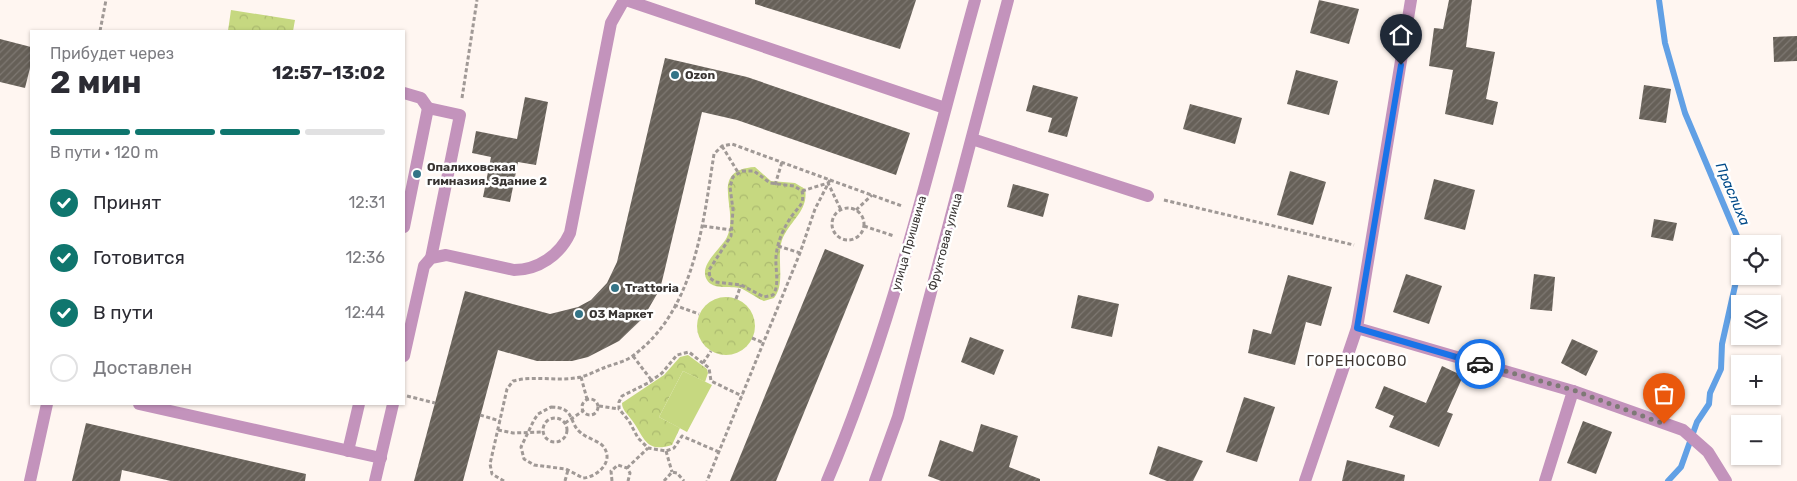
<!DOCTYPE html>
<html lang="ru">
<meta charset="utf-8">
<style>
:root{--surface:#fff;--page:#f7f7f7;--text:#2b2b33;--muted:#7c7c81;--line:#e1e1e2;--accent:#0f766e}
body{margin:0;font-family:Rubik,sans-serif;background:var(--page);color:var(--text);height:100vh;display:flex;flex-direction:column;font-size:19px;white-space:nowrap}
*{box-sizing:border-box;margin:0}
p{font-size:16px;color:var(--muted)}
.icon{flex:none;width:28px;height:28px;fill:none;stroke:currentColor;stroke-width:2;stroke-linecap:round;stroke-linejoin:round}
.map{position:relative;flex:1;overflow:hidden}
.drawer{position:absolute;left:30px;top:30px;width:375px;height:375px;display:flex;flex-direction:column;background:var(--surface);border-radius:0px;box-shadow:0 1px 4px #0004}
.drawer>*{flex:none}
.tools{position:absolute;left:1731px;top:235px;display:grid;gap:10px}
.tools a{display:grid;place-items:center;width:50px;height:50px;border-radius:0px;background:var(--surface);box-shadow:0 1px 4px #0004;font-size:25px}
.pin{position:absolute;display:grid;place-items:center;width:42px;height:42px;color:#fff;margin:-51px -21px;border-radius:50% 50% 50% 0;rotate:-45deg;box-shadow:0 0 5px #0007}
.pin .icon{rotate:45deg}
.courier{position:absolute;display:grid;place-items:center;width:50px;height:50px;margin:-25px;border:4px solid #1a73e8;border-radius:50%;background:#fff;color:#222;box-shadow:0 1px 6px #0007}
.head em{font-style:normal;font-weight:700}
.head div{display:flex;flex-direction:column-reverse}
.head{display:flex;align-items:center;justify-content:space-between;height:85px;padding:0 20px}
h1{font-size:32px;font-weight:700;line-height:38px}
.bar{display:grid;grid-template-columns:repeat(4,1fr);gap:8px 5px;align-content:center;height:60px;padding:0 20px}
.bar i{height:6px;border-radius:4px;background:var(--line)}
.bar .current{background:var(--accent)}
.bar p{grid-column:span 4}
ol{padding:0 20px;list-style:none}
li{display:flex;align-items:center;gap:15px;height:55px}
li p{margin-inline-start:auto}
li .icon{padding:5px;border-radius:50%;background:var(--accent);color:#fff;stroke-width:4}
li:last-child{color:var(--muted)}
li i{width:28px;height:28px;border:2px solid var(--line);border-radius:50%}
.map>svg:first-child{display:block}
.park{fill:url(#park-crowns)}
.pitch{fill:#c6d880}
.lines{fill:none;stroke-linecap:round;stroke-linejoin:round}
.stream{stroke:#61a0e5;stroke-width:6}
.building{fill:url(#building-hatch)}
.path{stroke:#a09996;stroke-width:3;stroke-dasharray:4 2.5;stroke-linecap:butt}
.lane{stroke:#c393bc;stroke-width:12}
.street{stroke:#c393bc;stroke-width:12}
.done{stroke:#7e7976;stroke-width:5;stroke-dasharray:0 9}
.route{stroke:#1a73e8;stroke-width:6}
.poi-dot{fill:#337487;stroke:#fff;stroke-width:2}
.labels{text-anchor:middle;stroke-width:5;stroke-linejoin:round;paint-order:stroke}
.poi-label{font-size:12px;font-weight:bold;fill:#393533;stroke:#fff;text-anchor:start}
.street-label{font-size:12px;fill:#393533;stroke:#fff}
.water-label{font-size:14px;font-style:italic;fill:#024b89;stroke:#fff}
.neighbourhood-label{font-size:14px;letter-spacing:1px;fill:#3e3631;stroke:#fff}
</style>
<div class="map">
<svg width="1797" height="481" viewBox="0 0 1797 481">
<defs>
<pattern id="park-crowns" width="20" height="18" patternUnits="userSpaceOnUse" patternTransform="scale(1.25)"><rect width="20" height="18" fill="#c6d880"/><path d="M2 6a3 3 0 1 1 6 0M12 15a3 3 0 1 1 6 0" fill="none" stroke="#abba6f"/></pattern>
<pattern id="building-hatch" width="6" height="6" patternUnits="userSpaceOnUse" patternTransform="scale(1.25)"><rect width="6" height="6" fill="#666058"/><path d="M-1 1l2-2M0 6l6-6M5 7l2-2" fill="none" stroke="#7e7872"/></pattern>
</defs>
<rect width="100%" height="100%" fill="#fff6f1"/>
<g class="park">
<path d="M 231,10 L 295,20 L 293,31 L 228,31 Z"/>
<path d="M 755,167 L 771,181 L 795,183 L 805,189 C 809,211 790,220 782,240 C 776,259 786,283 774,298 L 764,301 C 756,298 748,291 740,288 C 731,286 713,290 707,280 C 698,265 721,249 727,237 C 740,209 707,170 755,167 Z"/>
<circle cx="726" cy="326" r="29"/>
<path d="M 688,355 L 707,369 L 708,373 L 705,382 L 683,371 L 659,417 L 680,428 L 672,445 C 644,454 644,435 631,419 C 627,413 622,410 622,403 L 664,375 L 680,357 Z"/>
</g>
<path class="pitch" d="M 683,371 L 712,385 L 687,432 L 659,417 Z"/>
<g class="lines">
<path class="stream" d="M 1659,0 L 1665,43 L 1685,113 L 1739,241 L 1739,268 L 1722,344 L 1721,369 L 1710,393 L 1709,404 L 1697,422 L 1681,467 L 1668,481"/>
</g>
<g class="building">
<path d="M 755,0 L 916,0 L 900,49 L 755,4 Z"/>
<path d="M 1319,0 L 1359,9 L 1349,44 L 1310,33 Z"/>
<path d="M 1449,0 L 1472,0 L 1466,47 L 1495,52 L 1486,99 L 1498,102 L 1493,125 L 1445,114 L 1453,70 L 1429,66 L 1434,28 L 1443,29 Z"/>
<path d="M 1797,36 L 1797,61 L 1774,62 L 1773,37 Z"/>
<path d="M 0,39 L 31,47 L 31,64 L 25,88 L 0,82 Z"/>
<path d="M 665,58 L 747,77 L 910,133 L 896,175 L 737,120 L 702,112 L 664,273 L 660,289 L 643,318 L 619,341 L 588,357 L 572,361 L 537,361 L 498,350 L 463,481 L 414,481 L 465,291 L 550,314 L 578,307 L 591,300 L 607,283 L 617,262 Z"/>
<path d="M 1296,70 L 1338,81 L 1329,115 L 1287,104 Z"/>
<path d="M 1033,85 L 1078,97 L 1067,137 L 1048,132 L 1052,118 L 1026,111 Z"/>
<path d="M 1644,85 L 1671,89 L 1666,123 L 1639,119 Z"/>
<path d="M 525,97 L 548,102 L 536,165 L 518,162 L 510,202 L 483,197 L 491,157 L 472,153 L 476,131 L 517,139 Z"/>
<path d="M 1190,104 L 1242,118 L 1235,144 L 1183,129 Z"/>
<path d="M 1290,171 L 1326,182 L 1313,225 L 1277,215 Z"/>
<path d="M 1434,179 L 1475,190 L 1465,230 L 1424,219 Z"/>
<path d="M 1013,184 L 1049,194 L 1043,217 L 1007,207 Z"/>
<path d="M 1654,219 L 1677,223 L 1673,241 L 1651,237 Z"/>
<path d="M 825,249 L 864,265 L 830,349 L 776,481 L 730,481 Z"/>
<path d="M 1406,274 L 1442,286 L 1429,324 L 1393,312 Z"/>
<path d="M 1534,274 L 1555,277 L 1552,311 L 1530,309 Z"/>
<path d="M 1288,275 L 1332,287 L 1321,326 L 1306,322 L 1295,365 L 1248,353 L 1253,329 L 1271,334 Z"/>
<path d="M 1078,295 L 1119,304 L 1112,337 L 1071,328 Z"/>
<path d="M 970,337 L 1004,350 L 994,375 L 961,362 Z"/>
<path d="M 1572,339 L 1598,351 L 1586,376 L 1561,363 Z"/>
<path d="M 1442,366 L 1463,376 L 1447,412 L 1453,414 L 1439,447 L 1389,427 L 1394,416 L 1375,408 L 1384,386 L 1426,403 Z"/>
<path d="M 1244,397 L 1275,407 L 1257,462 L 1226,452 Z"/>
<path d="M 1583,421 L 1612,432 L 1596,474 L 1567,463 Z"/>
<path d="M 86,423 L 306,474 L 305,481 L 171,481 L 122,470 L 120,481 L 72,481 Z"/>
<path d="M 981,424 L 1018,436 L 1009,467 L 1040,479 L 1040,481 L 941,481 L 928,476 L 940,440 L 973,452 Z"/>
<path d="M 1158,446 L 1203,461 L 1193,481 L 1167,481 L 1149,474 Z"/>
<path d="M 1347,460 L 1405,475 L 1404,481 L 1342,481 Z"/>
</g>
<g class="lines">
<g class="path">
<path d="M 100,31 L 106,0"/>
<path d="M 462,98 L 477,0"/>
<path d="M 722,146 L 739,174"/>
<path d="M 742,171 L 754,171 L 770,183 L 794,186 L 802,191 C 805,205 798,207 791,217 C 783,229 777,243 776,257 C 775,269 780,285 773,295 L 764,297 L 741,285 L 715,282 L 710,278 L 709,270 L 731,236 L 733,210 L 730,187 L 733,177 Z"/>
<path d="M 830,180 L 902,206"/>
<path d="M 775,185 L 782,162"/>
<path d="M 802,191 L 828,183 L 841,210"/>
<path d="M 1164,200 L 1354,245"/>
<circle cx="848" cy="224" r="16"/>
<path d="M 856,210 L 872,195"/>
<path d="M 703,226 L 731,230"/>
<path d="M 864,226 L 894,236"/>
<path d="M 778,246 L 800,253"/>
<path d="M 736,299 L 741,285"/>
<path d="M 674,305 L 699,314"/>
<path d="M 752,338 L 764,343"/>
<path d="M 633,356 L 652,381"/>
<path d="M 703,363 L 711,351"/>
<path d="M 581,377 L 587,399"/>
<path d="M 407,396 L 435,403"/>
<circle cx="590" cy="407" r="8"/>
<path d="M 599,406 L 619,409"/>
<path d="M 551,407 C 576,407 568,423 581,433 C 587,438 596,440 602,445 C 616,460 598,477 583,478 L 566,469 L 534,465 L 524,459 L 521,447 L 534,420 L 538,414 Z"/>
<path d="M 480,415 L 500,421"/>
<circle cx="555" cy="430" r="12"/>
<path d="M 565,423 L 583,411"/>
<path d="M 498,430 L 513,433 L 543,432"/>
<path d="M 666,451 L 672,472"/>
<path d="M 719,452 L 682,436 L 674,448 L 666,451 L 648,448 L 638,438 L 629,421 L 619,409 L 619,402 L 622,396 L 648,383 L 662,373 L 677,355 L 689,352 L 709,368 L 711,381 L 742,396"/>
<path d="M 627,468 L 648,448"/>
<path d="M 504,481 L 492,474 L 490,464 L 507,389 L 513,381 C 535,375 558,382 581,377 C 589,375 598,370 606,367 C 614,364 627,361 634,355 C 695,309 703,224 714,154 L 722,146 L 732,144 L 830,180 L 815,209 L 800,253 L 707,481"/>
<path d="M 565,481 L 568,470"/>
<path d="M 612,481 L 611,471 L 618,465 L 627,468 L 630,473 L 628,481"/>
<path d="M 664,481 L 672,472 L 677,473 L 684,481"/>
</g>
<g class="lane">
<path d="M 626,0 L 945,108"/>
<path d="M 404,93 L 421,98 L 428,108"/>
<path d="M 972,139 L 1148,196"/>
<path d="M 404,227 L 428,108 L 460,115 L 431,258"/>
<path d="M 1357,328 L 1573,391 L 1683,430 L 1708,452 L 1726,481"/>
<path d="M 404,356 L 424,266 L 431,258 L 446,255 L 514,270 C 538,270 560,255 570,233 L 611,23 L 624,0"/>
<path d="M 139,404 L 381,458"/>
<path d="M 348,451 L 359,404"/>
<path d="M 375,481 L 393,404"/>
<path d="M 1545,481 L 1573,391"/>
</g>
<g class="street">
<path d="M 30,481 L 47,404"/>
<path d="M 827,481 C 893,326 930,162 975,0"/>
<path d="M 875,481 L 898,417 L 1008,0"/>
<path d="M 1305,481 L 1357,328 L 1411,0"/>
</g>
</g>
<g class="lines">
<path class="done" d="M 1480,364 L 1573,390 L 1664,424"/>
<path class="route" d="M 1401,65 L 1357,328 L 1480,364"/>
</g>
<g class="poi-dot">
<circle cx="675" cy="75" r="5"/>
<circle cx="417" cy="174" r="5"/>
<circle cx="615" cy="288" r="5"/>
<circle cx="579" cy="314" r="5"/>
</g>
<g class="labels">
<g class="poi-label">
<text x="685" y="79">Ozon</text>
<text x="427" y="171">Опалиховская<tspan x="427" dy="14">гимназия. Здание 2</tspan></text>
<text x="625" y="292">Trattoria</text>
<text x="589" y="318">О3 Маркет</text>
</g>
<g class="street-label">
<text transform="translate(945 242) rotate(-75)" y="4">Фруктовая улица</text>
<text transform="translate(909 243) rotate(-74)" y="4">улица Пришвина</text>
</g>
<g class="water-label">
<text transform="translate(1733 194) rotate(67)" y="5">Праслиха</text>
</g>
<g class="neighbourhood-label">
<text x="1357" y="366">ГОРЕНОСОВО</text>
</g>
</g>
</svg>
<div class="tools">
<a><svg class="icon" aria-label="locate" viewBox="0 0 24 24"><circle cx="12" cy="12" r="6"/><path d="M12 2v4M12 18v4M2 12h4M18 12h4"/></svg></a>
<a><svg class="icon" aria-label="layers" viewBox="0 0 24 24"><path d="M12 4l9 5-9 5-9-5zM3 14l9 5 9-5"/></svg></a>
<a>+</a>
<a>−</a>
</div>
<div class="pin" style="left:1664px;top:424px;background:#ea580c"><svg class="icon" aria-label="bag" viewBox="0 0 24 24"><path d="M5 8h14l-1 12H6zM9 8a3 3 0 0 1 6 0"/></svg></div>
<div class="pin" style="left:1401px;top:65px;background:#1f2937"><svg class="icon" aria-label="home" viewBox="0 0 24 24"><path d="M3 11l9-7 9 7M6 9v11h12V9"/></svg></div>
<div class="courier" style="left:1480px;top:364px"><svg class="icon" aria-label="car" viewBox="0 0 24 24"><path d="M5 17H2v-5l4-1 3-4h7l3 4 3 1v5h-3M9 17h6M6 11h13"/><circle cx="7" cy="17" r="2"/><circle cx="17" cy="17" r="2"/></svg></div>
<section class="drawer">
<div class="head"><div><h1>2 мин</h1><p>Прибудет через</p></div><em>12:57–13:02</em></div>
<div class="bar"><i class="current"></i><i class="current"></i><i class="current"></i><i></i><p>В пути · 120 m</p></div>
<ol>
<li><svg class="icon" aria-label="check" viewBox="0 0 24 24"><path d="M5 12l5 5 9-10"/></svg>Принят<p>12:31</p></li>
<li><svg class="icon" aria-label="check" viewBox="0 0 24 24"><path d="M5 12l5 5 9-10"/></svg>Готовится<p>12:36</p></li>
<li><svg class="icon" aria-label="check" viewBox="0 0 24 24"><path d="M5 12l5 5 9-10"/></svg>В пути<p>12:44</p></li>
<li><i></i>Доставлен</li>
</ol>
</section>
</div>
